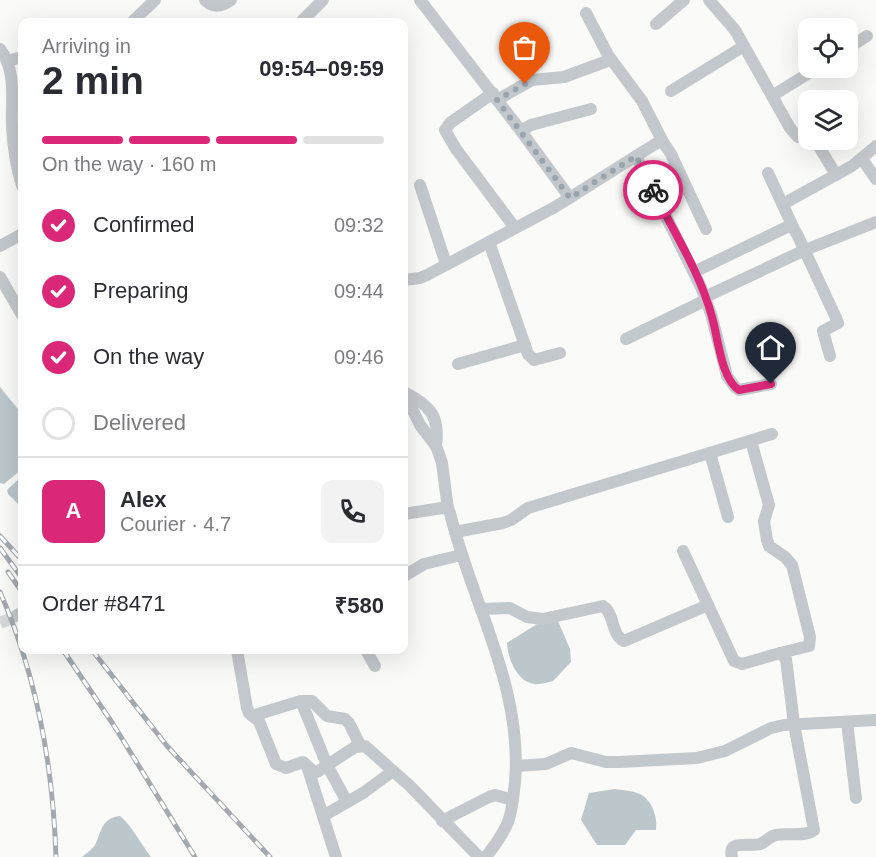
<!DOCTYPE html>
<meta charset="utf-8">
<style>
:root{--surface:#fff;--page:#f2f2f3;--text:#2b2b33;--muted:#7c7c81;--line:#e1e1e2;--accent:#db2777}
body{margin:0;font-family:Arial,sans-serif;background:var(--page);color:var(--text);height:100vh;display:flex;flex-direction:column;font-size:22px;white-space:nowrap}
*{box-sizing:border-box;margin:0}
p{font-size:20px;color:var(--muted)}
.icon{flex:none;width:33px;height:33px;fill:none;stroke:currentColor;stroke-width:2;stroke-linecap:round;stroke-linejoin:round}
.map{position:relative;flex:1;overflow:hidden}
.details{position:absolute;left:18px;top:18px;width:390px;height:636px;display:flex;flex-direction:column;background:var(--surface);border-radius:12px;box-shadow:0 6px 24px #0002}
.details>*{flex:none}
.buttons{position:absolute;left:798px;top:18px;display:grid;gap:12px}
.buttons a{display:grid;place-items:center;width:60px;height:60px;border-radius:12px;background:var(--surface);box-shadow:0 6px 24px #0002;font-size:30px}
.pin{position:absolute;display:grid;place-items:center;width:51px;height:51px;color:#fff;margin:-62px -26px;border-radius:50% 50% 50% 0;rotate:-45deg;box-shadow:0 0 6px #0007}
.pin .icon{rotate:45deg}
.courier{position:absolute;display:grid;place-items:center;width:60px;height:60px;margin:-30px;border:4px solid #db2777;border-radius:50%;background:#fff;color:#222;box-shadow:0 2px 8px #0007}
.head em{font-style:normal;font-weight:800}
.head div{display:flex;flex-direction:column-reverse}
.head{display:flex;align-items:center;justify-content:space-between;height:102px;padding:0 24px}
h1{font-size:39px;font-weight:800;line-height:45px}
.bar{display:grid;grid-template-columns:repeat(4,1fr);gap:9px 6px;align-content:center;height:72px;padding:0 24px}
.bar i{height:8px;border-radius:4px;background:var(--line)}
.bar .selected{background:var(--accent)}
.bar p{grid-column:span 4}
.line{display:flex;align-items:center;gap:15px;padding:0 24px;border-top:2px solid var(--line)}
.line div{flex:1}
.round{display:grid;place-items:center;flex:none;width:63px;height:63px;border-radius:12px;background:var(--page)}
ol{padding:0 24px;list-style:none}
li{display:flex;align-items:center;gap:18px;height:66px}
li p{margin-inline-start:auto}
li .icon{padding:6px;border-radius:50%;background:var(--accent);color:#fff;stroke-width:4}
li:last-child{color:var(--muted)}
li i{width:33px;height:33px;border:3px solid var(--line);border-radius:50%}
.map>svg:first-child{display:block}
.water{fill:#bbc7cb}
.lines{fill:none;stroke-linecap:round;stroke-linejoin:round}
.minor-tunnel{stroke:#d5d9db;stroke-width:12;stroke-dasharray:12 6;stroke-linecap:butt}
.minor{stroke:#c3c8cc;stroke-width:12}
.rail-casing{stroke:#a2aab0;stroke-width:5}
.rail{stroke:#fff;stroke-width:3;stroke-dasharray:9;stroke-linecap:butt}
.done{stroke:#99a4ac;stroke-width:6;stroke-dasharray:0 10.8}
.route{stroke:#db2777;stroke-width:8}
</style>
<div class="map">
<svg width="876" height="857" viewBox="0 0 876 857">
<rect width="100%" height="100%" fill="#fafaf8"/>
<g class="water">
<path d="M 0,387 L 22,414 L 22,469 L 4,484 L 0,483 Z"/>
<path d="M 22,476 L 22,518 L 22,510 L 18,504 L 8,494 L 7,490 Z"/>
<path d="M 545,619 L 557,619 L 570,649 L 571,662 L 553,681 C 548,682 540,685 534,684 C 516,681 508,658 507,643 Z"/>
<path d="M 615,789 C 622,790 633,791 640,794 C 652,800 658,818 656,830 L 636,830 L 625,845 L 597,845 L 581,820 L 589,793 Z"/>
<path d="M 120,816 C 132,826 141,844 151,857 L 82,857 C 87,853 93,849 96,843 C 102,830 102,818 120,816 Z"/>
</g>
<g class="lines">
<path class="minor-tunnel" d="M 0,623 L 16,616"/>
<g class="minor">
<path d="M 205,0 C 214,9 222,6 231,0"/>
<path d="M 420,0 L 521,131 L 570,198"/>
<path d="M 709,0 L 735,30 L 790,128 L 798,137 L 808,138"/>
<path d="M 586,13 L 608,55 L 642,101 L 663,142"/>
<path d="M 132,22 L 155,0"/>
<path d="M 301,22 L 323,0"/>
<path d="M 656,24 L 684,0"/>
<path d="M 848,48 L 867,36"/>
<path d="M 0,49 C 17,71 11,100 12,126 C 13,147 16,166 22,186"/>
<path d="M 7,61 L 22,57"/>
<path d="M 671,91 L 744,46"/>
<path d="M 493,93 L 450,123 L 445,130 L 456,149 L 515,228"/>
<path d="M 772,96 L 817,68"/>
<path d="M 497,100 L 532,80 L 564,77 L 610,60"/>
<path d="M 521,131 L 531,125 L 591,109"/>
<path d="M 812,140 L 817,143 L 836,175"/>
<path d="M 636,156 L 701,287 L 711,314 L 727,376 L 735,387 L 739,390 L 771,384"/>
<path d="M 862,159 L 876,179"/>
<path d="M 768,173 L 793,227"/>
<path d="M 420,185 L 446,264"/>
<path d="M 783,204 L 852,166 L 876,146"/>
<path d="M 489,242 L 528,354 L 534,360 L 560,353"/>
<path d="M 0,246 L 22,234"/>
<path d="M 694,272 L 791,225 L 797,234 L 837,320 L 838,323 L 823,331 L 830,356"/>
<path d="M 0,277 L 22,315"/>
<path d="M 404,280 L 420,278 L 427,275 L 555,207 L 660,141 L 663,142 L 671,154 L 706,229"/>
<path d="M 705,297 L 805,250 L 876,222"/>
<path d="M 626,339 L 706,300"/>
<path d="M 458,364 L 525,345"/>
<path d="M 404,392 L 420,425 L 436,446 L 439,454 L 442,463 L 448,509"/>
<path d="M 404,392 C 430,405 440,416 436,446"/>
<path d="M 751,441 L 769,505 L 764,521 L 767,540 L 769,546 L 785,557 L 792,565 L 810,637 L 809,646 L 780,653"/>
<path d="M 710,453 L 728,517"/>
<path d="M 404,514 L 442,508 L 448,509 L 450,513 C 472,605 523,685 515,782 C 513,796 513,809 508,822 C 503,835 494,846 486,857"/>
<path d="M 455,532 L 503,523 L 511,520 L 528,508 L 772,434"/>
<path d="M 683,551 L 734,661 L 742,664 L 780,653 L 786,659 L 794,724 L 814,830 C 804,838 788,832 776,835 C 770,836 766,842 760,844 C 750,847 727,839 732,857"/>
<path d="M 404,576 L 424,564 L 461,555"/>
<path d="M 481,609 L 510,608 L 527,617 L 543,619 L 603,606 C 615,614 611,635 624,641 L 708,605"/>
<path d="M 16,616 L 22,612"/>
<path d="M 237,650 L 247,708 L 249,713 L 259,721 L 276,764 L 286,768 L 303,762 L 313,771 L 317,772 L 355,747 L 365,746 L 410,786 L 479,857"/>
<path d="M 366,650 L 375,666"/>
<path d="M 301,701 L 327,765 L 347,802"/>
<path d="M 252,716 L 301,701 L 312,701 L 327,716 L 345,719 L 349,723 L 360,745"/>
<path d="M 847,722 L 856,798"/>
<path d="M 307,766 L 336,857"/>
<path d="M 516,766 L 546,764 L 571,753 L 606,762 L 620,762 L 697,758 L 725,751 L 771,728 L 784,725 L 876,720"/>
<path d="M 323,816 L 363,793 L 393,771"/>
<path d="M 442,821 L 489,797 L 495,795 L 513,800"/>
</g>
<defs>
<g id="rail">
<path d="M 0,536 L 22,560"/>
<path d="M 0,548 L 22,578"/>
<path d="M 8,572 L 22,592"/>
<path d="M 0,592 C 37,676 53,766 56,857"/>
<path d="M 63,650 L 113,724 L 195,857"/>
<path d="M 92,650 L 167,746 L 270,857"/>
</g>
</defs>
<use href="#rail" class="rail-casing"/>
<use href="#rail" class="rail"/>
</g>
<g class="lines">
<path class="done" d="M 525,84 L 497,100 L 570,198 L 636,156 L 653,190"/>
<path class="route" d="M 653,190 C 673,231 700,272 712,317 C 718,337 721,379 739,390 L 771,384"/>
</g>
</svg>
<div class="buttons">
<a><svg class="icon" aria-label="locate" viewBox="0 0 24 24"><circle cx="12" cy="12" r="6"/><path d="M12 2v4M12 18v4M2 12h4M18 12h4"/></svg></a>
<a><svg class="icon" aria-label="layers" viewBox="0 0 24 24"><path d="M12 4l9 5-9 5-9-5zM3 14l9 5 9-5"/></svg></a>
</div>
<div class="pin" style="left:525px;top:84px;background:#ea580c"><svg class="icon" aria-label="bag" viewBox="0 0 24 24"><path d="M5 8h14l-1 12H6zM9 8a3 3 0 0 1 6 0"/></svg></div>
<div class="pin" style="left:771px;top:384px;background:#1f2937"><svg class="icon" aria-label="home" viewBox="0 0 24 24"><path d="M3 11l9-7 9 7M6 9v11h12V9"/></svg></div>
<div class="courier" style="left:653px;top:190px"><svg class="icon" aria-label="bike" viewBox="0 0 24 24"><circle cx="6" cy="16" r="4"/><circle cx="18" cy="16" r="4"/><path d="M6 16l4-8h5l3 8M10 8l3 8H6M13 5h3"/></svg></div>
<section class="details">
<div class="head"><div><h1>2 min</h1><p>Arriving in</p></div><em>09:54–09:59</em></div>
<div class="bar"><i class="selected"></i><i class="selected"></i><i class="selected"></i><i></i><p>On the way · 160 m</p></div>
<ol>
<li><svg class="icon" aria-label="check" viewBox="0 0 24 24"><path d="M5 12l5 5 9-10"/></svg>Confirmed<p>09:32</p></li>
<li><svg class="icon" aria-label="check" viewBox="0 0 24 24"><path d="M5 12l5 5 9-10"/></svg>Preparing<p>09:44</p></li>
<li><svg class="icon" aria-label="check" viewBox="0 0 24 24"><path d="M5 12l5 5 9-10"/></svg>On the way<p>09:46</p></li>
<li><i></i>Delivered</li>
</ol>
<div class="line" style="height:108px"><b class="round" style="background:var(--accent);color:#fff">A</b><div><b>Alex</b><p>Courier · 4.7</p></div><a class="round"><svg class="icon" aria-label="phone" viewBox="0 0 24 24"><path d="M5 4h4l2 5-3 2q2 4 5 5l2-3 5 2v4C11 20 4 13 5 4z"/></svg></a></div>
<div class="line" style="height:78px"><div>Order #8471</div><b>₹580</b></div>
</section>
</div>
